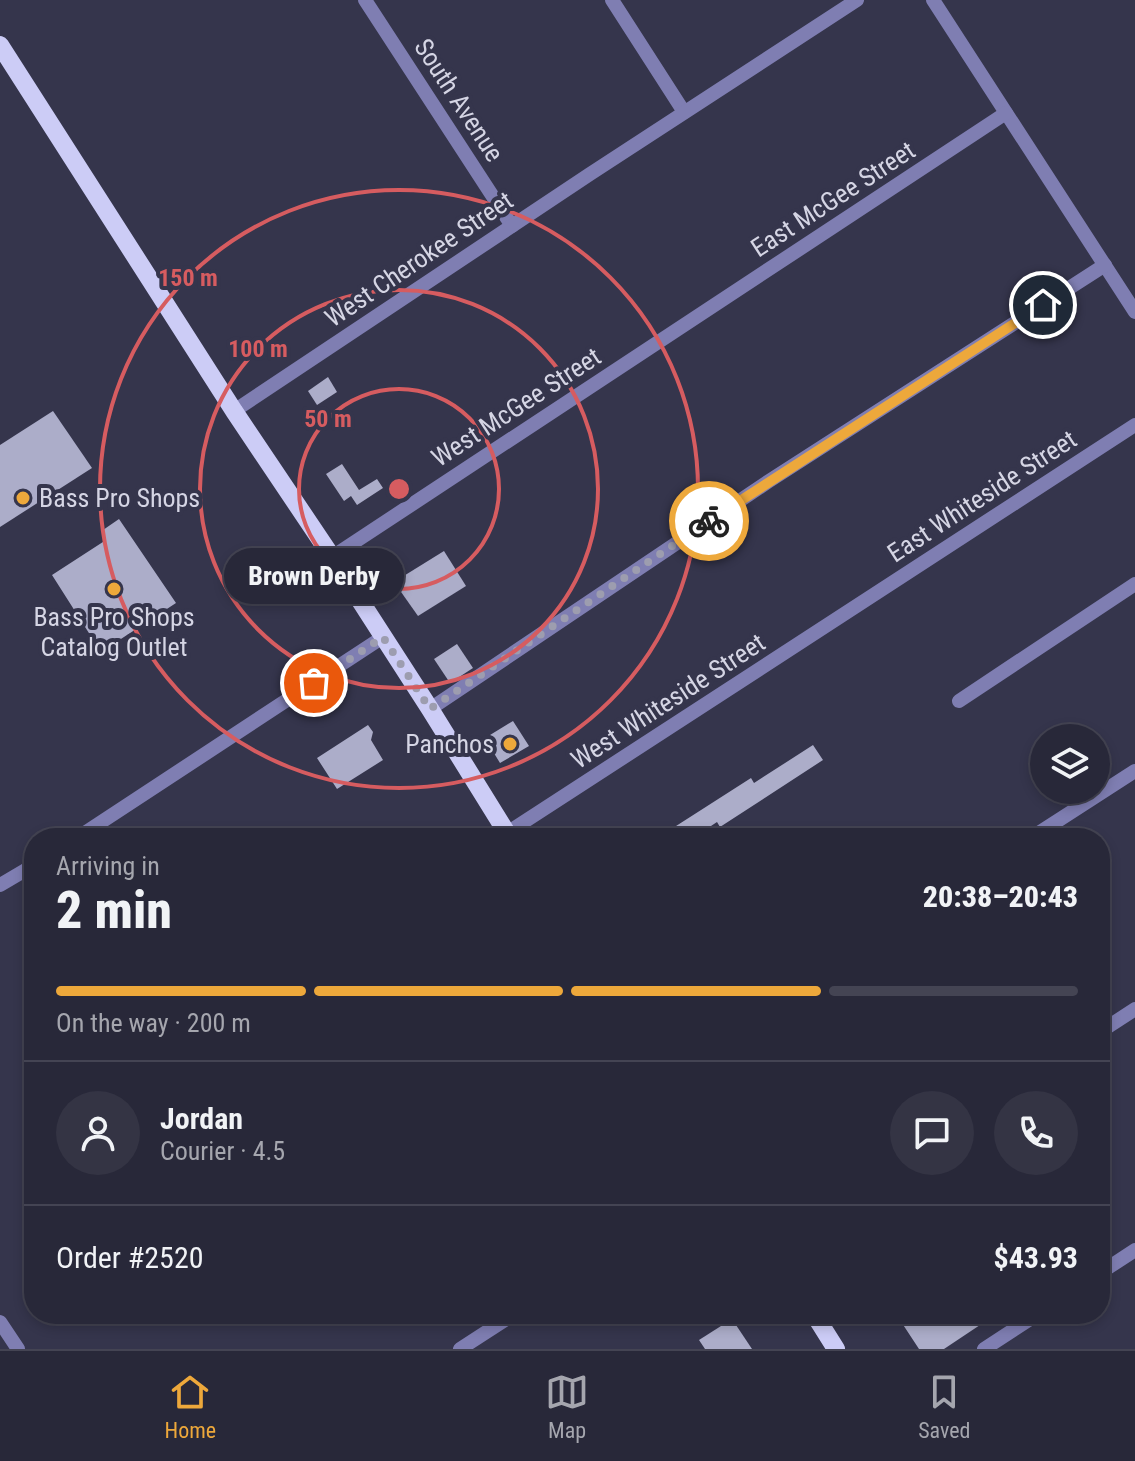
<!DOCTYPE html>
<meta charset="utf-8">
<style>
:root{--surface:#282839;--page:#343444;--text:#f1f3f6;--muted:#a5a6ae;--line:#444453;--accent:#eda83b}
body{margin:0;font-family:"Roboto Condensed",sans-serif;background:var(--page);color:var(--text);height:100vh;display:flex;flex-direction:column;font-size:30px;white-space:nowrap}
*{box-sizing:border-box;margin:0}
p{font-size:26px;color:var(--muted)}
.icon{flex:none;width:44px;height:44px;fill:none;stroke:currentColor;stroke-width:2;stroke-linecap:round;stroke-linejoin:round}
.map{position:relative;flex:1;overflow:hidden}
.sheet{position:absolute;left:24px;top:828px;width:1086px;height:496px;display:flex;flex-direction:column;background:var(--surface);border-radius:32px;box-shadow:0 4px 12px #0003,0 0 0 2px var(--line)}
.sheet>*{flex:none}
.buttons{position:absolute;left:1030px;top:724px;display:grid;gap:16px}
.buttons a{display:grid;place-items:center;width:80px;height:80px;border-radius:50%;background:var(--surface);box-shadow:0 4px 12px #0003,0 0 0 2px var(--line);font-size:40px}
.pin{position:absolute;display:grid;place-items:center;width:68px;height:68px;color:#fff;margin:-34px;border:4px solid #fff;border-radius:50%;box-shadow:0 2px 8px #0007}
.courier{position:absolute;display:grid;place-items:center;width:80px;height:80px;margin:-40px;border:6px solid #eda83b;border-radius:50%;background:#fff;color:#222;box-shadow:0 2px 10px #0007}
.bubble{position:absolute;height:56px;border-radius:28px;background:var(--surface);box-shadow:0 4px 12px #0003,0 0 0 2px var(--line);font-size:26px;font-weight:800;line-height:56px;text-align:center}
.head em{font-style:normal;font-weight:800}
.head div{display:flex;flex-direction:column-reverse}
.head{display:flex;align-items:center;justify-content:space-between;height:136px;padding:0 32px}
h1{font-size:52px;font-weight:800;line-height:60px}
.bar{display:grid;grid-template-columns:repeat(4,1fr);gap:12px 8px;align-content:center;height:96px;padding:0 32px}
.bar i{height:10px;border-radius:6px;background:var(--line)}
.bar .selected{background:var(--accent)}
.bar p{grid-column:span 4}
.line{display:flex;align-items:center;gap:20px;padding:0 32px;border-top:2px solid var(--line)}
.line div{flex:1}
.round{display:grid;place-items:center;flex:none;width:84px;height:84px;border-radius:42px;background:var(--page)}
.tab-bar{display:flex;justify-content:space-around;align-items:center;height:112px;border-top:2px solid var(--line);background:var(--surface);font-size:22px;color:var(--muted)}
.tab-bar a{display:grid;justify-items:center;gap:4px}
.tab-bar .selected{color:var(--accent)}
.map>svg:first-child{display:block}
.building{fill:#acadc9}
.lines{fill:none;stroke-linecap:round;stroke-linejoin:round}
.minor{stroke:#7f7eb2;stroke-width:14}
.major{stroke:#ccccf6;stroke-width:18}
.done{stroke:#9d9daf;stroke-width:8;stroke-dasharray:0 14.4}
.route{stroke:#eda83b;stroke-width:10}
.ring{fill:none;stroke:#d65c60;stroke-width:4}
.poi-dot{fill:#eda83b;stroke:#35354c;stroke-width:3}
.labels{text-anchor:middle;stroke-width:8;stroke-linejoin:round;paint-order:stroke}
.street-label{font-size:26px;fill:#d5d5e4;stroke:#35354c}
.poi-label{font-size:26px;fill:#d5d5e4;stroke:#35354c;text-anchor:start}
.centre{fill:#d65c60;stroke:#35354c;stroke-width:4}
.ring-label{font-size:24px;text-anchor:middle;font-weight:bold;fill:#d65c60;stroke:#35354c;stroke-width:8;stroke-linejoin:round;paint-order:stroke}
</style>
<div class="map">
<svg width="1135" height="1349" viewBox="0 0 1135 1349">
<rect width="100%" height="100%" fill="#35354c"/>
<g class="building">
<path d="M 328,377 L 337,392 L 317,405 L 308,391 Z"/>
<path d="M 53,411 L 92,468 L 0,527 L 0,445 Z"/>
<path d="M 342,464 L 359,490 L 377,479 L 383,488 L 357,505 L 351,496 L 344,501 L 326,474 Z"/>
<path d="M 119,519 L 176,603 L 101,652 L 52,575 L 106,540 L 103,530 Z"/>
<path d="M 444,551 L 466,586 L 418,616 L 394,582 Z"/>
<path d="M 457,644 L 473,668 L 450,683 L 434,659 Z"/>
<path d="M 513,721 L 529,746 L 500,763 L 489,745 L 495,742 L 490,735 Z"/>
<path d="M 368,725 L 373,732 L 371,740 L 383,760 L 337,789 L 317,758 Z"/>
<path d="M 813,745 L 823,760 L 720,827 L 717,822 L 693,838 L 647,838 L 659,830 L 662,835 L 751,778 L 754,783 Z"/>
<path d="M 425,829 L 430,838 L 412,838 Z"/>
<path d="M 896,1314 L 987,1314 L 977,1320 L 980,1325 L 944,1349 L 919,1349 Z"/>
<path d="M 732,1319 L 752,1349 L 705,1349 L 699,1340 Z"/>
</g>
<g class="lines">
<g class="minor">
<path d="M 365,0 L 512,226"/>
<path d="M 612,0 L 684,112"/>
<path d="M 933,0 L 1135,312"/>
<path d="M 234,411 L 590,174 L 857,0"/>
<path d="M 332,557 L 1006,113"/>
<path d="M 959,701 L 1135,584"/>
<path d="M 430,709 L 769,481 L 1105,265"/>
<path d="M 507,833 L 1135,425"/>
<path d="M 77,838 L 383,637"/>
<path d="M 1031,838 L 1135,771"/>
<path d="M 0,885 L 34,865"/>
<path d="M 1100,1032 L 1135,1009"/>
<path d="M 1100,1273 L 1135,1250"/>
<path d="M 0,1322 L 18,1349"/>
<path d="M 460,1349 L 514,1314"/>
<path d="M 984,1349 L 1038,1314"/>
</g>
<g class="major">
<path d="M 0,45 L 234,411 L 332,557 L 430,709 L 510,838"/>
<path d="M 814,1314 L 836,1349"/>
</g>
</g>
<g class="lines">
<path class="done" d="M 314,683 L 383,637 L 430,709 L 709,521"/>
<path class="route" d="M 709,521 L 1043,305"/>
</g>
<g class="ring">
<circle cx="399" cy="489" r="100"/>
<circle cx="399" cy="489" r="199"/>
<circle cx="399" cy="489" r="299"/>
</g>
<g class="poi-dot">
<circle cx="23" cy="498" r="8"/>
<circle cx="114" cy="589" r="8"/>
<circle cx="510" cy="744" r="8"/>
</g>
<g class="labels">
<g class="street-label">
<text transform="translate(459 100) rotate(57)" y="9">South Avenue</text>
<text transform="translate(833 199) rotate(-33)" y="9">East McGee Street</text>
<text transform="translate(419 259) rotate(-34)" y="9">West Cherokee Street</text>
<text transform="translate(516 407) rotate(-33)" y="9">West McGee Street</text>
<text transform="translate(982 496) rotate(-33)" y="9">East Whiteside Street</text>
<text transform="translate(668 701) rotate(-33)" y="9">West Whiteside Street</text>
</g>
<g class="poi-label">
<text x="39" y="507">Bass Pro Shops</text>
<text x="114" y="626" text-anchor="middle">Bass Pro Shops<tspan x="114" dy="30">Catalog Outlet</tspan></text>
<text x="494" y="753" text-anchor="end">Panchos</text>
</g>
</g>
<circle cx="399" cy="489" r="12" class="centre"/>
<g class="ring-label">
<text x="188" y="286">150 m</text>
<text x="258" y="357">100 m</text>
<text x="328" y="427">50 m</text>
</g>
</svg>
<div class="buttons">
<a><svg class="icon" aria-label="layers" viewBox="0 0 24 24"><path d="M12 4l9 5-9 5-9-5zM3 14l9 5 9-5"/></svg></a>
</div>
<div class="pin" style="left:314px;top:683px;background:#ea580c"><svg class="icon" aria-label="bag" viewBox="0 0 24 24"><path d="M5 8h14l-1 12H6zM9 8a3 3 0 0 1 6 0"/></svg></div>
<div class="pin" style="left:1043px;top:305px;background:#1f2937"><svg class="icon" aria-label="home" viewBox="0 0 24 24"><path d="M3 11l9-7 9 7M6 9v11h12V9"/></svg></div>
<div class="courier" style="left:709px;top:521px"><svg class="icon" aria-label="bike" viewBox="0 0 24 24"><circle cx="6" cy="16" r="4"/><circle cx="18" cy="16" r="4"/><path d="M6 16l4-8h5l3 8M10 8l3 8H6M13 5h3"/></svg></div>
<div class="bubble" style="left:224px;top:548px;width:180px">Brown Derby</div>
<section class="sheet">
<div class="head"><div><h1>2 min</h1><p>Arriving in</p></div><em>20:38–20:43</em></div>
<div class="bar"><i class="selected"></i><i class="selected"></i><i class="selected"></i><i></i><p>On the way · 200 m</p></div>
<div class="line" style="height:144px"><a class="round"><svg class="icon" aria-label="person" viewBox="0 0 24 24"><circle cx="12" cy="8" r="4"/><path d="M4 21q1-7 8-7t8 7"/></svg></a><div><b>Jordan</b><p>Courier · 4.5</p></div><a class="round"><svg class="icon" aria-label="chat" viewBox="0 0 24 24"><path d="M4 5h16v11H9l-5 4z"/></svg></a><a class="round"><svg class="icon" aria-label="phone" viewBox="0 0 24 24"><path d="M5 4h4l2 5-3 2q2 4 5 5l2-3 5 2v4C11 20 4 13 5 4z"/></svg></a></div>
<div class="line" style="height:104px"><div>Order #2520</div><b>$43.93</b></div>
</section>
</div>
<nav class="tab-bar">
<a class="selected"><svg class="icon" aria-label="home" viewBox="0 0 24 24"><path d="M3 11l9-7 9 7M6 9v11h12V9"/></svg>Home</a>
<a><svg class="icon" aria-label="map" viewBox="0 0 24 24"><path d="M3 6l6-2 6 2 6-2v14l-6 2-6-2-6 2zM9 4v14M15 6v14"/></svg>Map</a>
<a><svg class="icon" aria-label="saved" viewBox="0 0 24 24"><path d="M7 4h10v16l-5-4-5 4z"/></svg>Saved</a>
</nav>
